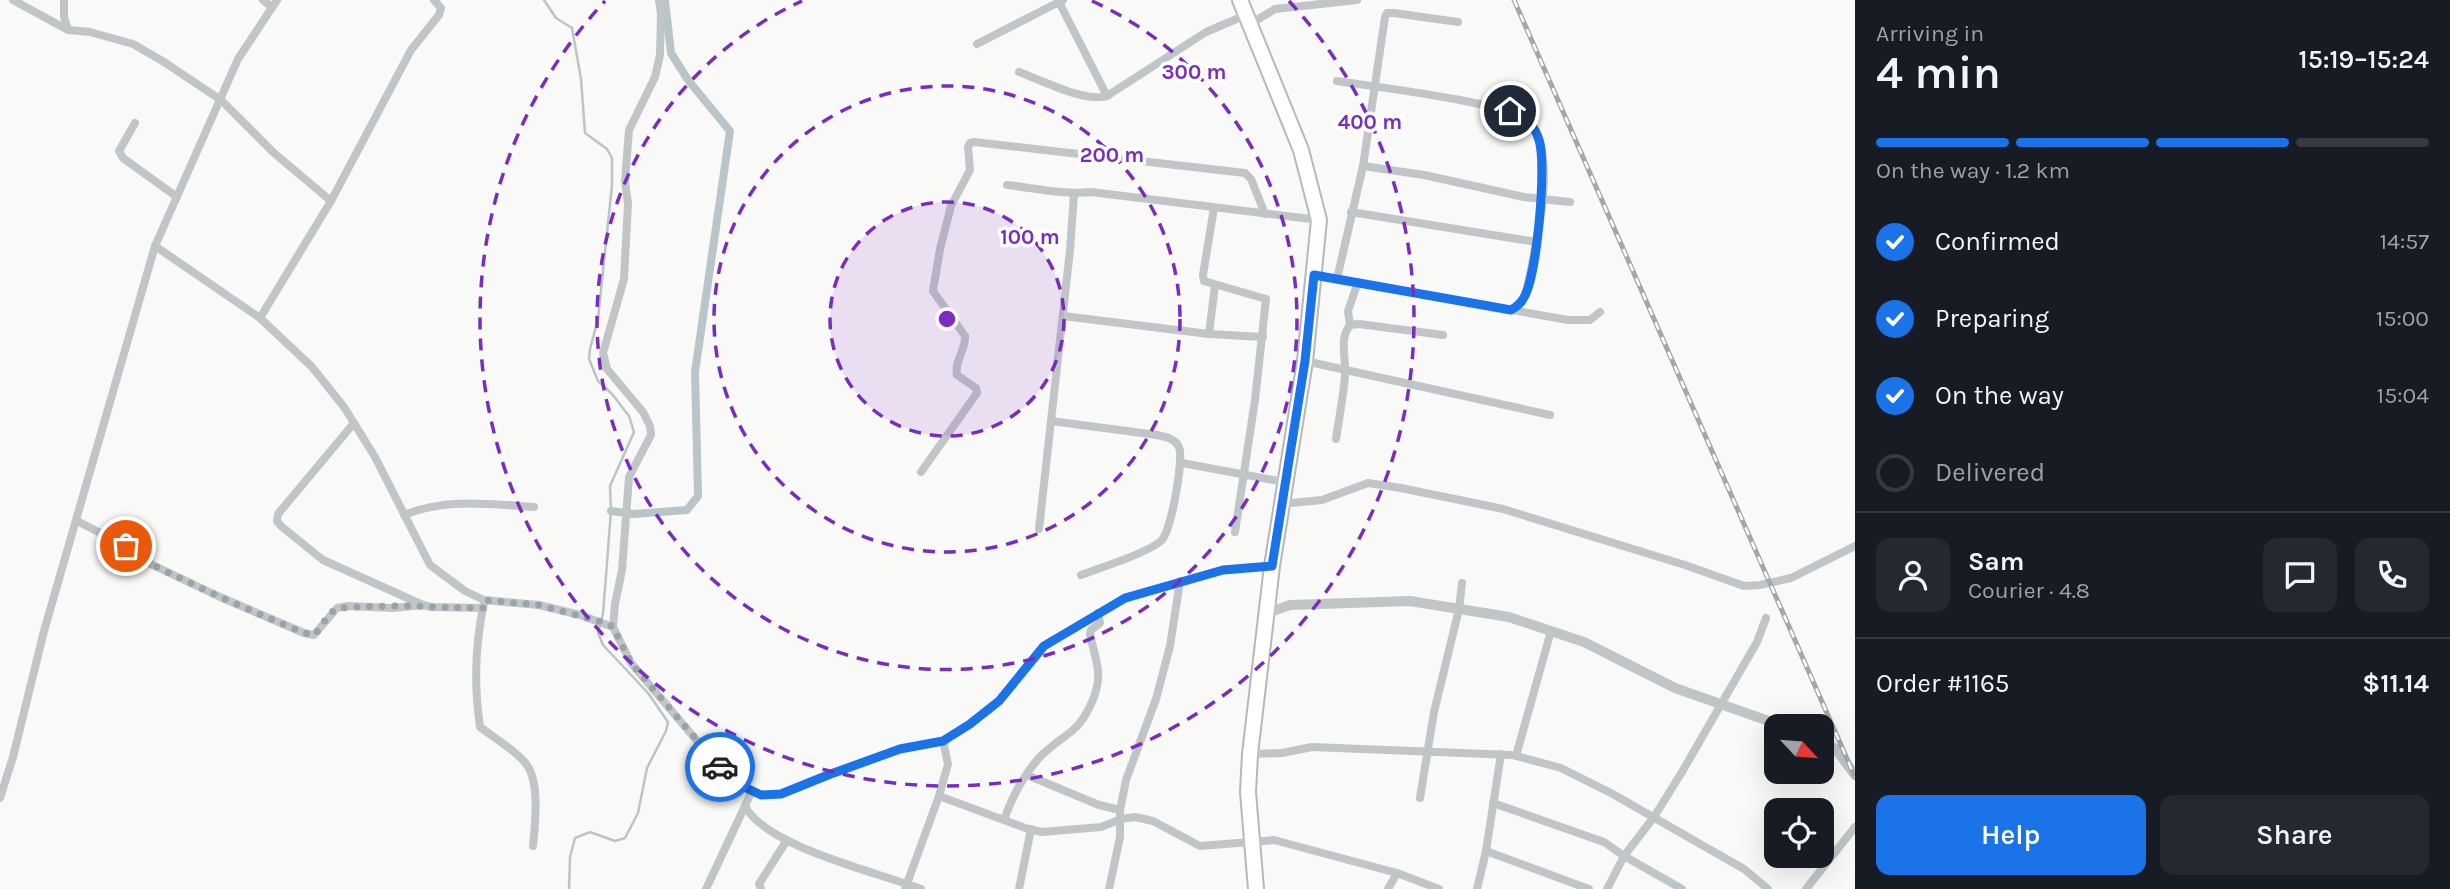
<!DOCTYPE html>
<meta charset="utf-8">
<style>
:root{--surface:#171b24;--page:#242831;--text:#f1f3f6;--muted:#9ea1a6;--line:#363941;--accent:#1a73e8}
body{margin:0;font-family:Karla,sans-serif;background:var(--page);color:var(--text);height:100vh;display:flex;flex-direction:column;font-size:26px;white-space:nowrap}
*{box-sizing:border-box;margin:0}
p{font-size:23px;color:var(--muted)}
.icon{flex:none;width:38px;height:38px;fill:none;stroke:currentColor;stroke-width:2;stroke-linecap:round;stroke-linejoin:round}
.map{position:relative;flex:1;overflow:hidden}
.sheet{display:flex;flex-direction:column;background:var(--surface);width:595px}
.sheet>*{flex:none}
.needle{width:46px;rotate:116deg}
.buttons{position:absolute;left:1764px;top:714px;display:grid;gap:14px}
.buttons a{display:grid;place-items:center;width:70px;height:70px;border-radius:14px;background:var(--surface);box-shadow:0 7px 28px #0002;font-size:35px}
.pin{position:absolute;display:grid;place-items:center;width:60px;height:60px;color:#fff;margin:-30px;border:4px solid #fff;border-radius:50%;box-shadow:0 2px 7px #0007}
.courier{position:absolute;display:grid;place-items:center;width:70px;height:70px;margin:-35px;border:5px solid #1a73e8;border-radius:50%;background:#fff;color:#222;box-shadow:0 2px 9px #0007}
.head em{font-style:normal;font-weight:600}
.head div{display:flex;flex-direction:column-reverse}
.head{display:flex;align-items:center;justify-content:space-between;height:119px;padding:0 21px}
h1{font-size:46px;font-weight:600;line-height:52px}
.bar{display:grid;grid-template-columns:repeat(4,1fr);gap:10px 7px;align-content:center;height:84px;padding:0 21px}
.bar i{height:9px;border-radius:5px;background:var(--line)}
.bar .current{background:var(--accent)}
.bar p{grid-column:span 4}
.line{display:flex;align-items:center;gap:18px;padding:0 21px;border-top:2px solid var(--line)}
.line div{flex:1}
.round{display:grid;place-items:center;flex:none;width:74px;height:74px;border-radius:14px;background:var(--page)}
ol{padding:0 21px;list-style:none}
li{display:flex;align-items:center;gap:21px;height:77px}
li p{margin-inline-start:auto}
li .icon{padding:7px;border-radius:50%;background:var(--accent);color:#fff;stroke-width:4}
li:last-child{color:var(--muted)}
li i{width:38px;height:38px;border:4px solid var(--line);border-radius:50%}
.primary-button{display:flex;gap:14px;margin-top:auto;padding:14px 21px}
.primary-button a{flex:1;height:80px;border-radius:14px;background:var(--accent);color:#fff;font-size:28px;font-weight:600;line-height:80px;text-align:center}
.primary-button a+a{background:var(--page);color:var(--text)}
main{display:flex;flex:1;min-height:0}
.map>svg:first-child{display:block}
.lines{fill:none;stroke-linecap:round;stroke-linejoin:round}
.stream{stroke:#b9c5c9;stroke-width:2.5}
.canal{stroke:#b9c5c9;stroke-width:8}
.trunk-casing{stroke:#b4b9bb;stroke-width:18}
.minor{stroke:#c0c5c8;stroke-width:8}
.tertiary{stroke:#c0c5c8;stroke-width:10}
.trunk{stroke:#fff;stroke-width:14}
.rail-casing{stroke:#a0a8ad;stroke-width:5}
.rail{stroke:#fff;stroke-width:2.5;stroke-dasharray:8;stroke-linecap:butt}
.done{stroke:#99a4aa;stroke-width:7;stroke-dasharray:0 12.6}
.route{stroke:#1a73e8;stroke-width:9}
.ring{fill:none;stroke:#7b2cbf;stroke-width:3.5;stroke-dasharray:12 9}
.centre{fill:#7b2cbf;stroke:#fff;stroke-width:3.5}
.ring-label{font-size:21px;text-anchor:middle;font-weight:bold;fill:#7b2cbf;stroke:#fff;stroke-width:7;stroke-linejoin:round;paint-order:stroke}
</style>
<main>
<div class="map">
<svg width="1855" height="889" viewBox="0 0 1855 889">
<rect width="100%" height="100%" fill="#f9f9f7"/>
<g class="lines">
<path class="stream" d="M 544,0 L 556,18 L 572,28 L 581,79 L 585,133 L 607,149 L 612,158 L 612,185 L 598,319 L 590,349 L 589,359 L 598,381 L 612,394 L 629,416 L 634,432 L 610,486 L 611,511 L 603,614 L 598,633 L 603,645 L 648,693 L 668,722 L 666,731 L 647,768 L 638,813 L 625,838 L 615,841 L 590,832 L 575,838 L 570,857 L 569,889"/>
<path class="canal" d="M 611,511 L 633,514 L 687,510 L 698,496 L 695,372 L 730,131 L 688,80 L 671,53 L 665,0"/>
<defs>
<path id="trunk" d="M 1240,0 L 1301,150 L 1319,220 L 1305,361 L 1272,566 L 1250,754 L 1248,792 L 1256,889"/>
</defs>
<use href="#trunk" class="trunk-casing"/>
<g class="minor">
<path d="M 13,0 L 68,30 L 90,32 L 133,44 L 164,62 L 221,100 L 274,153 L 331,201"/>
<path d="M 64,0 L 64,17 L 68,30"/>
<path d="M 263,0 L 272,7"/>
<path d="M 659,0 L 661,14 L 660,55 L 655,77 L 629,130 L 625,181 L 628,204 L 624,279 L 603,353 L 607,369 L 643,412 L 650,426 L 651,435 L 629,477 L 622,570 L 615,604 L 613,627 L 631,663 L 715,762 L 740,785 L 761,795 L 781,794 L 828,775 L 900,749 L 943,741 L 970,724 L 999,701 L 1043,646 L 1125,599 L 1223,570 L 1272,566"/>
<path d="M 1059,2 L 1107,96"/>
<path d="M 1250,24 L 1275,9 L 1357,0"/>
<path d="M 977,44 L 1063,0"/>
<path d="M 1019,72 C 1041,80 1086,103 1107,96 L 1206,32 L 1246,15"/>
<path d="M 1337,81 C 1369,86 1513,103 1530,122 C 1559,157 1535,247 1527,289 L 1522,302 L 1511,310"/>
<path d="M 135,123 L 119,151 L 123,158 L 177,197"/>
<path d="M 1363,166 L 1424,175 L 1524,197 L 1570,202"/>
<path d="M 1007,185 C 1035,188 1063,195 1091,192 L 1319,220"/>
<path d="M 1214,208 L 1203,275 L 1204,281 L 1266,299 L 1255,400 L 1235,532"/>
<path d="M 1351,212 L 1536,242"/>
<path d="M 155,246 L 260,318 L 312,367 L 344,407 L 375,457 L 430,565 L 465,591 L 484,600 L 539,605 L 580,615 L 613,627"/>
<path d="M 1314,275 L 1568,320 L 1590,320 L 1600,312"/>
<path d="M 1337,279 L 1363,166 L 1385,17 L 1387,13 L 1394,13 L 1458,22"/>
<path d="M 1063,316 L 1209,334 L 1263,337"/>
<path d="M 260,318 L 331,201 L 411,50 L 439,15 L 441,8 L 434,0"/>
<path d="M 1350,325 L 1348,311 L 1358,282"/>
<path d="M 1209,334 L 1215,285"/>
<path d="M 1305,361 L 1550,415"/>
<path d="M 1051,421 L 1157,435 C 1165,437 1175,438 1179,447 C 1184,460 1171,532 1161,541 C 1145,554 1102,567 1081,575"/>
<path d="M 354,423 L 278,514 L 277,521 L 281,526 L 323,560 L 423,605 L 431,607 L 483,608"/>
<path d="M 1336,439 C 1339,417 1344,395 1345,373 C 1346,356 1339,339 1350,325 L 1359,324 L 1443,335"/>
<path d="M 1182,463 L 1284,482"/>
<path d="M 921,472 L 977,393 L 976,388 L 957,375 C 954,361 966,350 965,336 L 933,291 L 940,249 L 951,206 L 970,170 L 968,147 L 970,143 L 974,142 L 1245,173 L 1251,179 L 1265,214"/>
<path d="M 1281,504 L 1322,500 L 1368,483 L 1401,488 L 1503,509 L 1685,565 L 1744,586 L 1760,585 L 1791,578 L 1855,546"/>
<path d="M 404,515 C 446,498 489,504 534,507"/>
<path d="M 77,521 L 126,546 L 140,559 L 220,597 L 304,633 L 314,635 L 337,608 L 348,606 L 393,608 L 423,605"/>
<path d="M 1039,529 L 1070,250 L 1074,194"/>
<path d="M 484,603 C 475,644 474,686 480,727 C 493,737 518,752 527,765 C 540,784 535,824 533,846"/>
<path d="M 1250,754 L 1282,753 L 1312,747 L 1512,755 L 1561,768 L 1611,793 L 1744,869 L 1768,889"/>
<path d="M 1516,756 L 1551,631"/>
<path d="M 1027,775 L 1099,805 L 1120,810"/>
<path d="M 939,796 L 1028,829 L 1042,832 L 1101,827 L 1121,819 L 1135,817 L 1153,821 L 1200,846 L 1274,840 L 1397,873 L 1439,889"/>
<path d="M 0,798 L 13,757 L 44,631 L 155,246 L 238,59 L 277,0"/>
<path d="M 1420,798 L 1434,712 L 1459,609 L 1462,583"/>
<path d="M 1493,803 L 1604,842 L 1624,856 L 1682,889"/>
<path d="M 745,806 C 766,847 877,872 921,889"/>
<path d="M 1004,820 C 1012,797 1023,776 1039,758 C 1049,747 1061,740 1073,730 C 1087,718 1100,690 1098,671 C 1097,659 1092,646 1090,634 L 1091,630 L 1100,623 L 1098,613"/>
<path d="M 1486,851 L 1589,889"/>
<path d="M 706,889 L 752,791"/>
<path d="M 761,889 L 759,884 L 787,840"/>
<path d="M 905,889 L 939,796 L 948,764 L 943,741"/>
<path d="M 1019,889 L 1031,829"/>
<path d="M 1109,889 L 1120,837 L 1120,810 L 1126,780 L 1156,699 L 1170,646 L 1180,581"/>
<path d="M 1388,889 L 1397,873"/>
<path d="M 1477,889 L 1486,851 L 1501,754"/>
<path d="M 1607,889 L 1624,856 L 1654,817 L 1682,772 L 1757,642 L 1766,618"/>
<path d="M 1806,889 L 1855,827"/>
</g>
<g class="tertiary">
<path d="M 1267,613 L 1290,605 L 1410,601 L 1509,617 L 1584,642 L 1675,688 L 1783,726"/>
<path d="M 1822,741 L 1836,749 L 1855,775"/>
</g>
<use href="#trunk" class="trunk"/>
<defs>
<path id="rail" d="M 1514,0 L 1855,777"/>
</defs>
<use href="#rail" class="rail-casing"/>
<use href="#rail" class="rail"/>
</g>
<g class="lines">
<path class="done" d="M 126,546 L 140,559 L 220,597 L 304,633 L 314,635 C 322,628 326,615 336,609 C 341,606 423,605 431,607 L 483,608 L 484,600 L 539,605 L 606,623 L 613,627 L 631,663 L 720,767"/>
<path class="route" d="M 720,767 L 740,785 L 761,795 L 781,794 L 828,775 L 900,749 L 943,741 L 970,724 L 999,701 L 1044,646 L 1125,598 L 1223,570 L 1272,566 L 1305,361 L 1314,275 L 1511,310 C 1516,307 1520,304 1523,299 C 1537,279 1547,164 1539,140 C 1534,124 1525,116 1510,111"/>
</g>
<circle cx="947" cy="319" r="117" fill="#7b2cbf" fill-opacity=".12"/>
<g class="ring">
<circle cx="947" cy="319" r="117"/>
<circle cx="947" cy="319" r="233"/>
<path d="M1092 1A350 350 0 1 1 802 1"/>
<path d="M1289 1A467 467 0 1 1 605 1"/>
</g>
<circle cx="947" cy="319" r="10" class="centre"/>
<g class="ring-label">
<text x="1194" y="79">300 m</text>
<text x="1370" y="129">400 m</text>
<text x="1112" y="162">200 m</text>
<text x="1030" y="244">100 m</text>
</g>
</svg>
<div class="buttons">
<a><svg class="needle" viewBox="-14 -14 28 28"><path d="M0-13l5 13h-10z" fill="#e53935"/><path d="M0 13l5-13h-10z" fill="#9ea1a6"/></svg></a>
<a><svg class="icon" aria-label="locate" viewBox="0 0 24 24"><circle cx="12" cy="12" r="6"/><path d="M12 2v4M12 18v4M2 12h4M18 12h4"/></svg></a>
</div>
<div class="pin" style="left:126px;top:546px;background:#ea580c"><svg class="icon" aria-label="bag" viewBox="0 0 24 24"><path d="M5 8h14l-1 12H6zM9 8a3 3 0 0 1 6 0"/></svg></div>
<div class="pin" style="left:1510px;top:111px;background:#1f2937"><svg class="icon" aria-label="home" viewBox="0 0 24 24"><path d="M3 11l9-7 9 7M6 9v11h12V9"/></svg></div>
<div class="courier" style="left:720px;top:767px"><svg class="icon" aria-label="car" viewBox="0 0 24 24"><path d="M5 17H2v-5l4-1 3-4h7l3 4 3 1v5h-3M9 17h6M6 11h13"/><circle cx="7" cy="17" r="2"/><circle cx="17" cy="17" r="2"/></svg></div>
</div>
<section class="sheet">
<div class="head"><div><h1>4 min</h1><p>Arriving in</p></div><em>15:19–15:24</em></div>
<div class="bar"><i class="current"></i><i class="current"></i><i class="current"></i><i></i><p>On the way · 1.2 km</p></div>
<ol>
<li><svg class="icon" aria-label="check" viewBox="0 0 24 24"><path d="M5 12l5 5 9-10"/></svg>Confirmed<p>14:57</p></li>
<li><svg class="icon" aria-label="check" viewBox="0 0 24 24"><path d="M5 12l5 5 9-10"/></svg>Preparing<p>15:00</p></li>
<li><svg class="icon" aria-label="check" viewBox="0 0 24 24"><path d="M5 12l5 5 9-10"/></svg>On the way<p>15:04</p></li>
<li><i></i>Delivered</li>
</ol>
<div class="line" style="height:126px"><a class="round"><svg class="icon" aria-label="person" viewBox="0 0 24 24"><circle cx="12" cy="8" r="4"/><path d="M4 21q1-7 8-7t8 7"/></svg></a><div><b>Sam</b><p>Courier · 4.8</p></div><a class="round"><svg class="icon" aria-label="chat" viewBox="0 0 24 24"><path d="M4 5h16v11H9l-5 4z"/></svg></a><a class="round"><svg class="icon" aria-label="phone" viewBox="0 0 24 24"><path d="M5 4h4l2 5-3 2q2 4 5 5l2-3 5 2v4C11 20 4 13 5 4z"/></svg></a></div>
<div class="line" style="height:91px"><div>Order #1165</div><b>$11.14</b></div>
<div class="primary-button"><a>Help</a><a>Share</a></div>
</section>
</main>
